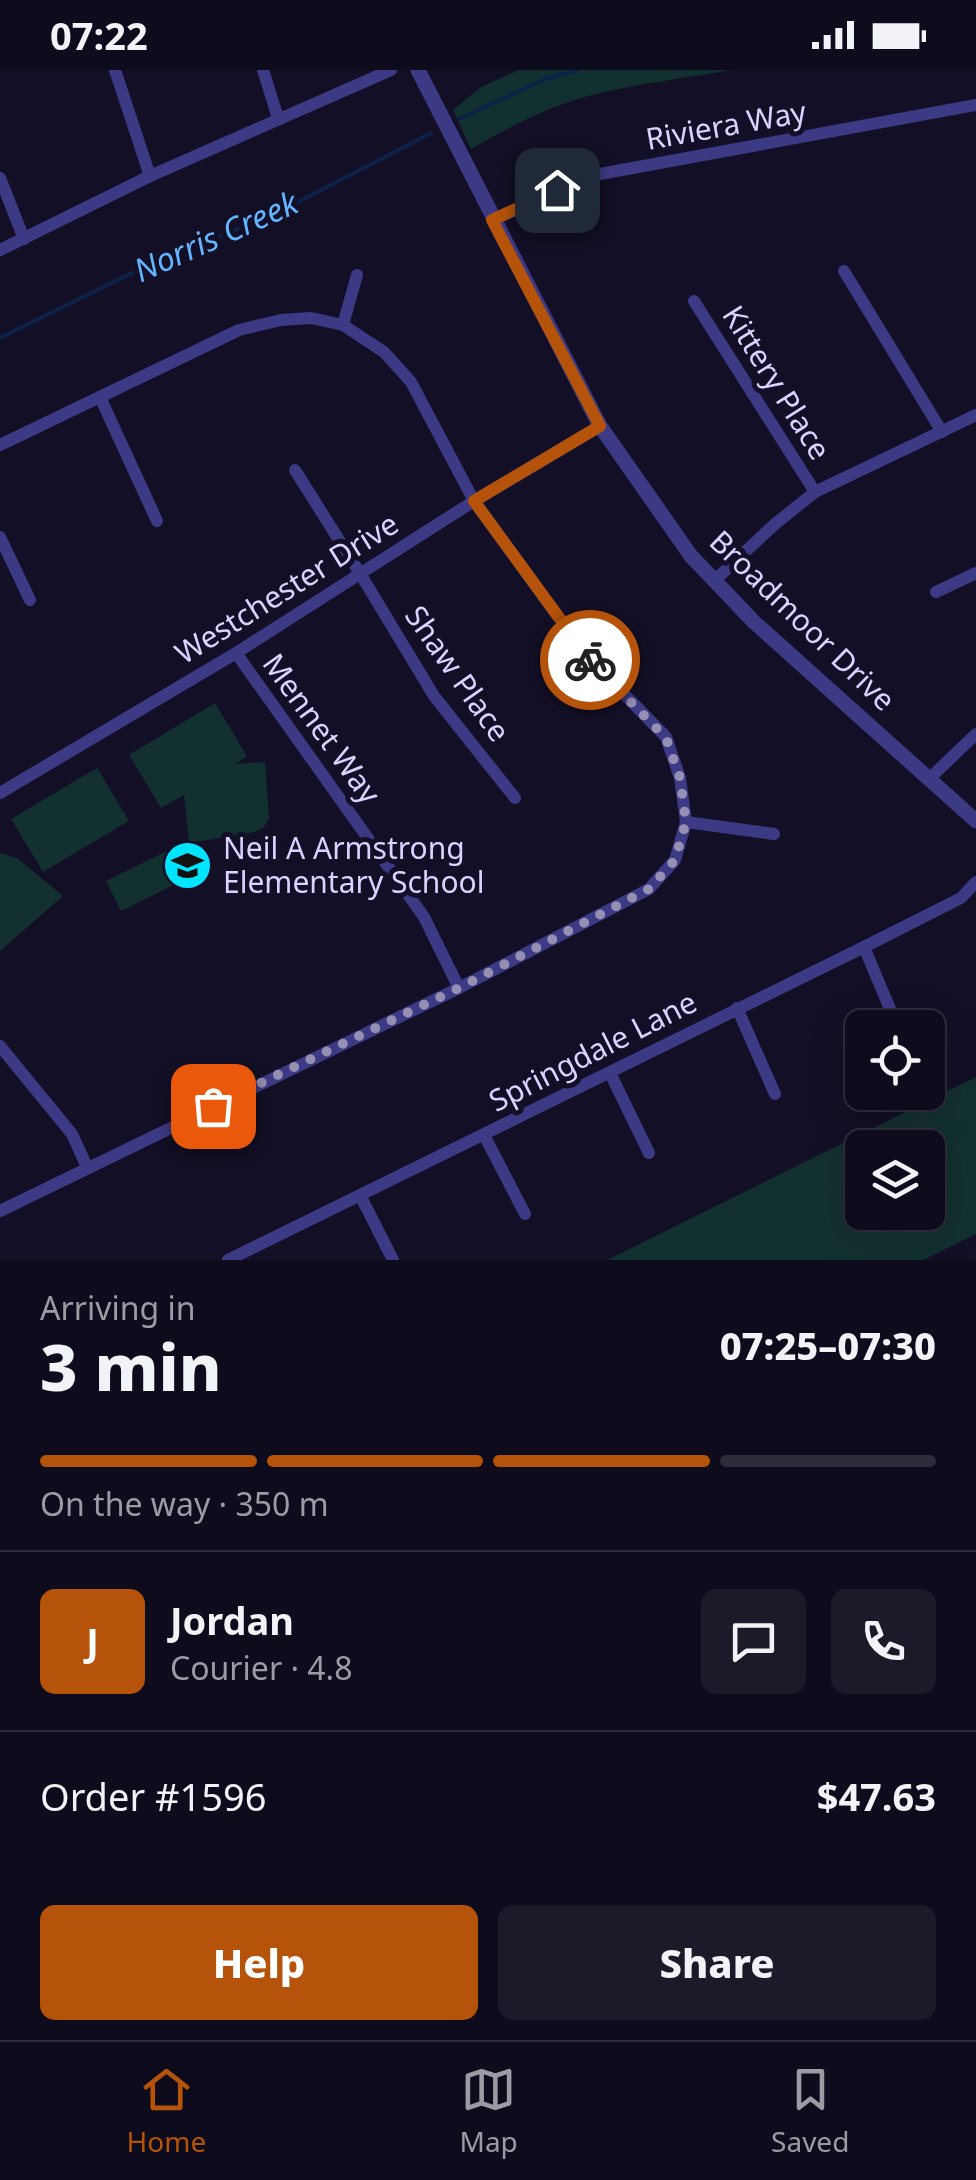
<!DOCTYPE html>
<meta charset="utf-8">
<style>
:root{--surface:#0e0b1c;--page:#1c1929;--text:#f1f3f6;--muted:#9b9ba3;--line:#2e2b3b;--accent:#b45309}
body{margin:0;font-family:"Noto Sans",sans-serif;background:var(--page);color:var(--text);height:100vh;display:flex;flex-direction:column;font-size:38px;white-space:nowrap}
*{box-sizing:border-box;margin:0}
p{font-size:32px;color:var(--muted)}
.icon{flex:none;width:55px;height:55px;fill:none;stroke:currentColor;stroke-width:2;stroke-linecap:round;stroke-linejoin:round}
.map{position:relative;height:1190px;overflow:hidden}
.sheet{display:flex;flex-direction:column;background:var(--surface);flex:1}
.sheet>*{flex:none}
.controls{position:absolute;left:845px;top:940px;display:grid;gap:20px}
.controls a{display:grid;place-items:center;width:100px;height:100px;border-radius:15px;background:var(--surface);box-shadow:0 10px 40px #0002,0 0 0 2px var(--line);font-size:50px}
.pin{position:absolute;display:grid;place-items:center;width:85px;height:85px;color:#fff;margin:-42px;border-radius:20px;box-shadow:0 5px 15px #0006}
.courier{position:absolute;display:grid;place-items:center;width:100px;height:100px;margin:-50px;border:8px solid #b45309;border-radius:50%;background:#fff;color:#222;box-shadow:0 2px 12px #0007}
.summary em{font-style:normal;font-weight:800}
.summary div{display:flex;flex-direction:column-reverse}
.summary{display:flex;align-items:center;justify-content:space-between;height:170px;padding:0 40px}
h1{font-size:65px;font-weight:800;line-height:75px}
.bar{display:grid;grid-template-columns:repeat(4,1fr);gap:15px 10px;align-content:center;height:120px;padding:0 40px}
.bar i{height:12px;border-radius:8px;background:var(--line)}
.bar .active{background:var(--accent)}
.bar p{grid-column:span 4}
.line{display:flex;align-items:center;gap:25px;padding:0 40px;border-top:2px solid var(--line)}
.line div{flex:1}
.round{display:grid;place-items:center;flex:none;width:105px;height:105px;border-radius:15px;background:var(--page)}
.cta{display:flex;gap:20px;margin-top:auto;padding:20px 40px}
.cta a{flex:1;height:115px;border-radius:15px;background:var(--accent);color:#fff;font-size:40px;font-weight:800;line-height:115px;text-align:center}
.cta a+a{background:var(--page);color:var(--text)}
.status{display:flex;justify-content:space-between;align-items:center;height:70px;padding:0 50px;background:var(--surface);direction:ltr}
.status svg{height:28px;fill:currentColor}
.menu{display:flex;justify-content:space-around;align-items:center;height:140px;border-top:2px solid var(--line);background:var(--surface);font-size:28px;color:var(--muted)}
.menu a{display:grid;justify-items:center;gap:5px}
.menu .active{color:var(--accent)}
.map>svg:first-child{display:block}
.green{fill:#12302f;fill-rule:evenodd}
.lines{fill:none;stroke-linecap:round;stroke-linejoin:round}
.stream{stroke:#0c2248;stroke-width:4}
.minor{stroke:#3d3a85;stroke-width:12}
.tertiary{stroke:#3d3a85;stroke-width:15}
.done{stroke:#948fb3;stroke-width:10;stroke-dasharray:0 18}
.route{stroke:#b45309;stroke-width:12}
.labels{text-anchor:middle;stroke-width:10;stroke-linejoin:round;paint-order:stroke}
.street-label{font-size:30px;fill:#d9d4ff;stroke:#130f26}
.poi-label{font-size:30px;fill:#d9d4ff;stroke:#130f26;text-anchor:start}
.water-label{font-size:32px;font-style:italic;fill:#62b6ff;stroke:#130f26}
</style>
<div class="status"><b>07:22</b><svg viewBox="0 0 49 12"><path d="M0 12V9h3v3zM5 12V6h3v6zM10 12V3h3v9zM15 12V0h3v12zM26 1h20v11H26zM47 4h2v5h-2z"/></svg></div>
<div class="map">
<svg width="976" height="1190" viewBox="0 0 976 1190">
<rect width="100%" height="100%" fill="#130f26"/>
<g class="green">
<path d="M 519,0 L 731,0 C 685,8 637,14 592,25 C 549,36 509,57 471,79 L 453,40 L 481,17 Z"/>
<path d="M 215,633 L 247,686 L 236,694 L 265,692 L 269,749 L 263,758 L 255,762 L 189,773 L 184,725 L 161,738 L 129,685 Z"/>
<path d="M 97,698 L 129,751 L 43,802 L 11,749 Z"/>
<path d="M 167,781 L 182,811 L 121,841 L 106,811 Z"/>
<path d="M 0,783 L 17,788 L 63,826 L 0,881 Z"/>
<path d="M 976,1007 L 976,1164 L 923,1190 L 607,1190 ZM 862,1078 L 928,1078 L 928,1142 L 862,1142 Z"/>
</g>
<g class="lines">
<g class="stream">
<path d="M 459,49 L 548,8 L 578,0"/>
<path d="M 0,268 L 138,200 L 275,144 L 431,63"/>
</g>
<g class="minor">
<path d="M 115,0 L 150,106"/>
<path d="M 263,0 L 278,48"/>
<path d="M 0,108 L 24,169"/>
<path d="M 493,150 L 589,106 L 976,35"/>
<path d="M 0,180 L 150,106 L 391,0"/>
<path d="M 844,201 L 942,362"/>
<path d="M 694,231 L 815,422"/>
<path d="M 343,255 L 357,205"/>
<path d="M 100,327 L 157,451"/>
<path d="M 0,375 L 239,260 L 281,250 L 311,248 L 343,255 L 384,282 L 411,312 L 474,431 L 586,585 L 666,667 L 680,708 L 686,752 L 675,790 L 649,819 L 459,918 L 0,1141"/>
<path d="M 295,400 L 361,505 L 434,626 L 515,728"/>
<path d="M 0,467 L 30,530"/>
<path d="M 715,510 L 775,454 L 815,422 L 976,345"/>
<path d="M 936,522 L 976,503"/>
<path d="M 236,583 L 424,847 L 459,918"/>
<path d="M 930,708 L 976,664"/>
<path d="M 0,723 L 236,583 L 474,431 L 600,356"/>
<path d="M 686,752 L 774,764"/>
<path d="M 864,877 L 898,958"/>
<path d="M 737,938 L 775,1024"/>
<path d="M 0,976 L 72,1064 L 87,1097"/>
<path d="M 610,1003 L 649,1083"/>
<path d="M 484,1065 L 525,1144"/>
<path d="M 360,1125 L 393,1190"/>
<path d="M 228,1190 L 864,877 L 961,828 L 976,812"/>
</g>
<path class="tertiary" d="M 418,0 L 600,356 L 691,486 L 754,552 L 976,751"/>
</g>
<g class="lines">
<path class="done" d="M 213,1036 L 459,918 L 649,819 L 675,790 L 686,752 L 680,708 L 666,668 L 590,590"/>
<path class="route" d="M 557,120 L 492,150 L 600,356 L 474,431 L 590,590"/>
</g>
<defs>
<symbol id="school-disc" viewBox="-11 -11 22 22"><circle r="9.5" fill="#00e5ff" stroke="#130f26"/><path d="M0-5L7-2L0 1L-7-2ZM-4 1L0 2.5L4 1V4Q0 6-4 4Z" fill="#111"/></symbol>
</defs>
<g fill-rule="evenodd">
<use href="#school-disc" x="160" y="768" width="55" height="55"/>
</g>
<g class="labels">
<g class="street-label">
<text transform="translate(726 56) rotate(-10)" y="10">Riviera Way</text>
<text transform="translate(776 313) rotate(58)" y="10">Kittery Place</text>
<text transform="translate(287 519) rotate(-32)" y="10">Westchester Drive</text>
<text transform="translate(802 551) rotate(44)" y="10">Broadmoor Drive</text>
<text transform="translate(457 604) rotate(55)" y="10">Shaw Place</text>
<text transform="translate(321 659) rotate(54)" y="10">Mennet Way</text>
<text transform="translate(593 982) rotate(-27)" y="10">Springdale Lane</text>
</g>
<g class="poi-label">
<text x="223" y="789">Neil A Armstrong<tspan x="223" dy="34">Elementary School</tspan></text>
</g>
<g class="water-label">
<text transform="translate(216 167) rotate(-24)" y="11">Norris Creek</text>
</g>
</g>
</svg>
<div class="controls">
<a><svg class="icon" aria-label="locate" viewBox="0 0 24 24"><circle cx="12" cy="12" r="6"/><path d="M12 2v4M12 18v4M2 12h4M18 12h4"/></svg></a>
<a><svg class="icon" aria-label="layers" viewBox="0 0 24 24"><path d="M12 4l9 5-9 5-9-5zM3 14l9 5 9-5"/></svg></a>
</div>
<div class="pin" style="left:213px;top:1036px;background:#ea580c"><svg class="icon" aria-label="bag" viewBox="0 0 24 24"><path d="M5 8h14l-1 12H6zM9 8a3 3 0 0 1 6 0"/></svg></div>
<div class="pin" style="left:557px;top:120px;background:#1f2937"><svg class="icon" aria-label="home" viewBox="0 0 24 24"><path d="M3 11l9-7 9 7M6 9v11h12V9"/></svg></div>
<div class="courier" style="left:590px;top:590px"><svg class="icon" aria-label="bike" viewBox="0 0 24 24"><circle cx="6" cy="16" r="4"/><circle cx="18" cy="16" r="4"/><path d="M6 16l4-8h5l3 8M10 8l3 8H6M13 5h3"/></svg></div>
</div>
<section class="sheet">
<div class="summary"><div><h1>3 min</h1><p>Arriving in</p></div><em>07:25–07:30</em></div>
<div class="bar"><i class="active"></i><i class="active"></i><i class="active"></i><i></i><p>On the way · 350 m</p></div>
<div class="line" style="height:180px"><b class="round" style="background:var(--accent);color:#fff">J</b><div><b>Jordan</b><p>Courier · 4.8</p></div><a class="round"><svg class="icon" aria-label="chat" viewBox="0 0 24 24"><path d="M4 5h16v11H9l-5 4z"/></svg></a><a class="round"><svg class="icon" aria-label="phone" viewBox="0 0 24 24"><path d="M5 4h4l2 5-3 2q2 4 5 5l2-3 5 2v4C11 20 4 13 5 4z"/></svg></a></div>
<div class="line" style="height:130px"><div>Order #1596</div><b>$47.63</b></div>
<div class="cta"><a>Help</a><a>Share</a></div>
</section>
<nav class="menu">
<a class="active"><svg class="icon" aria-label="home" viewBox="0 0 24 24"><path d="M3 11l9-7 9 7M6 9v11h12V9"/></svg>Home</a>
<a><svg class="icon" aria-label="map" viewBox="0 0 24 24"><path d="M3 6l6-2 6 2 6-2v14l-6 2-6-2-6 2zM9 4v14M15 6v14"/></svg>Map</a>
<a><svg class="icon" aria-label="saved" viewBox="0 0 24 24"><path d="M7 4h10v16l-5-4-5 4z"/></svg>Saved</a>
</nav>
